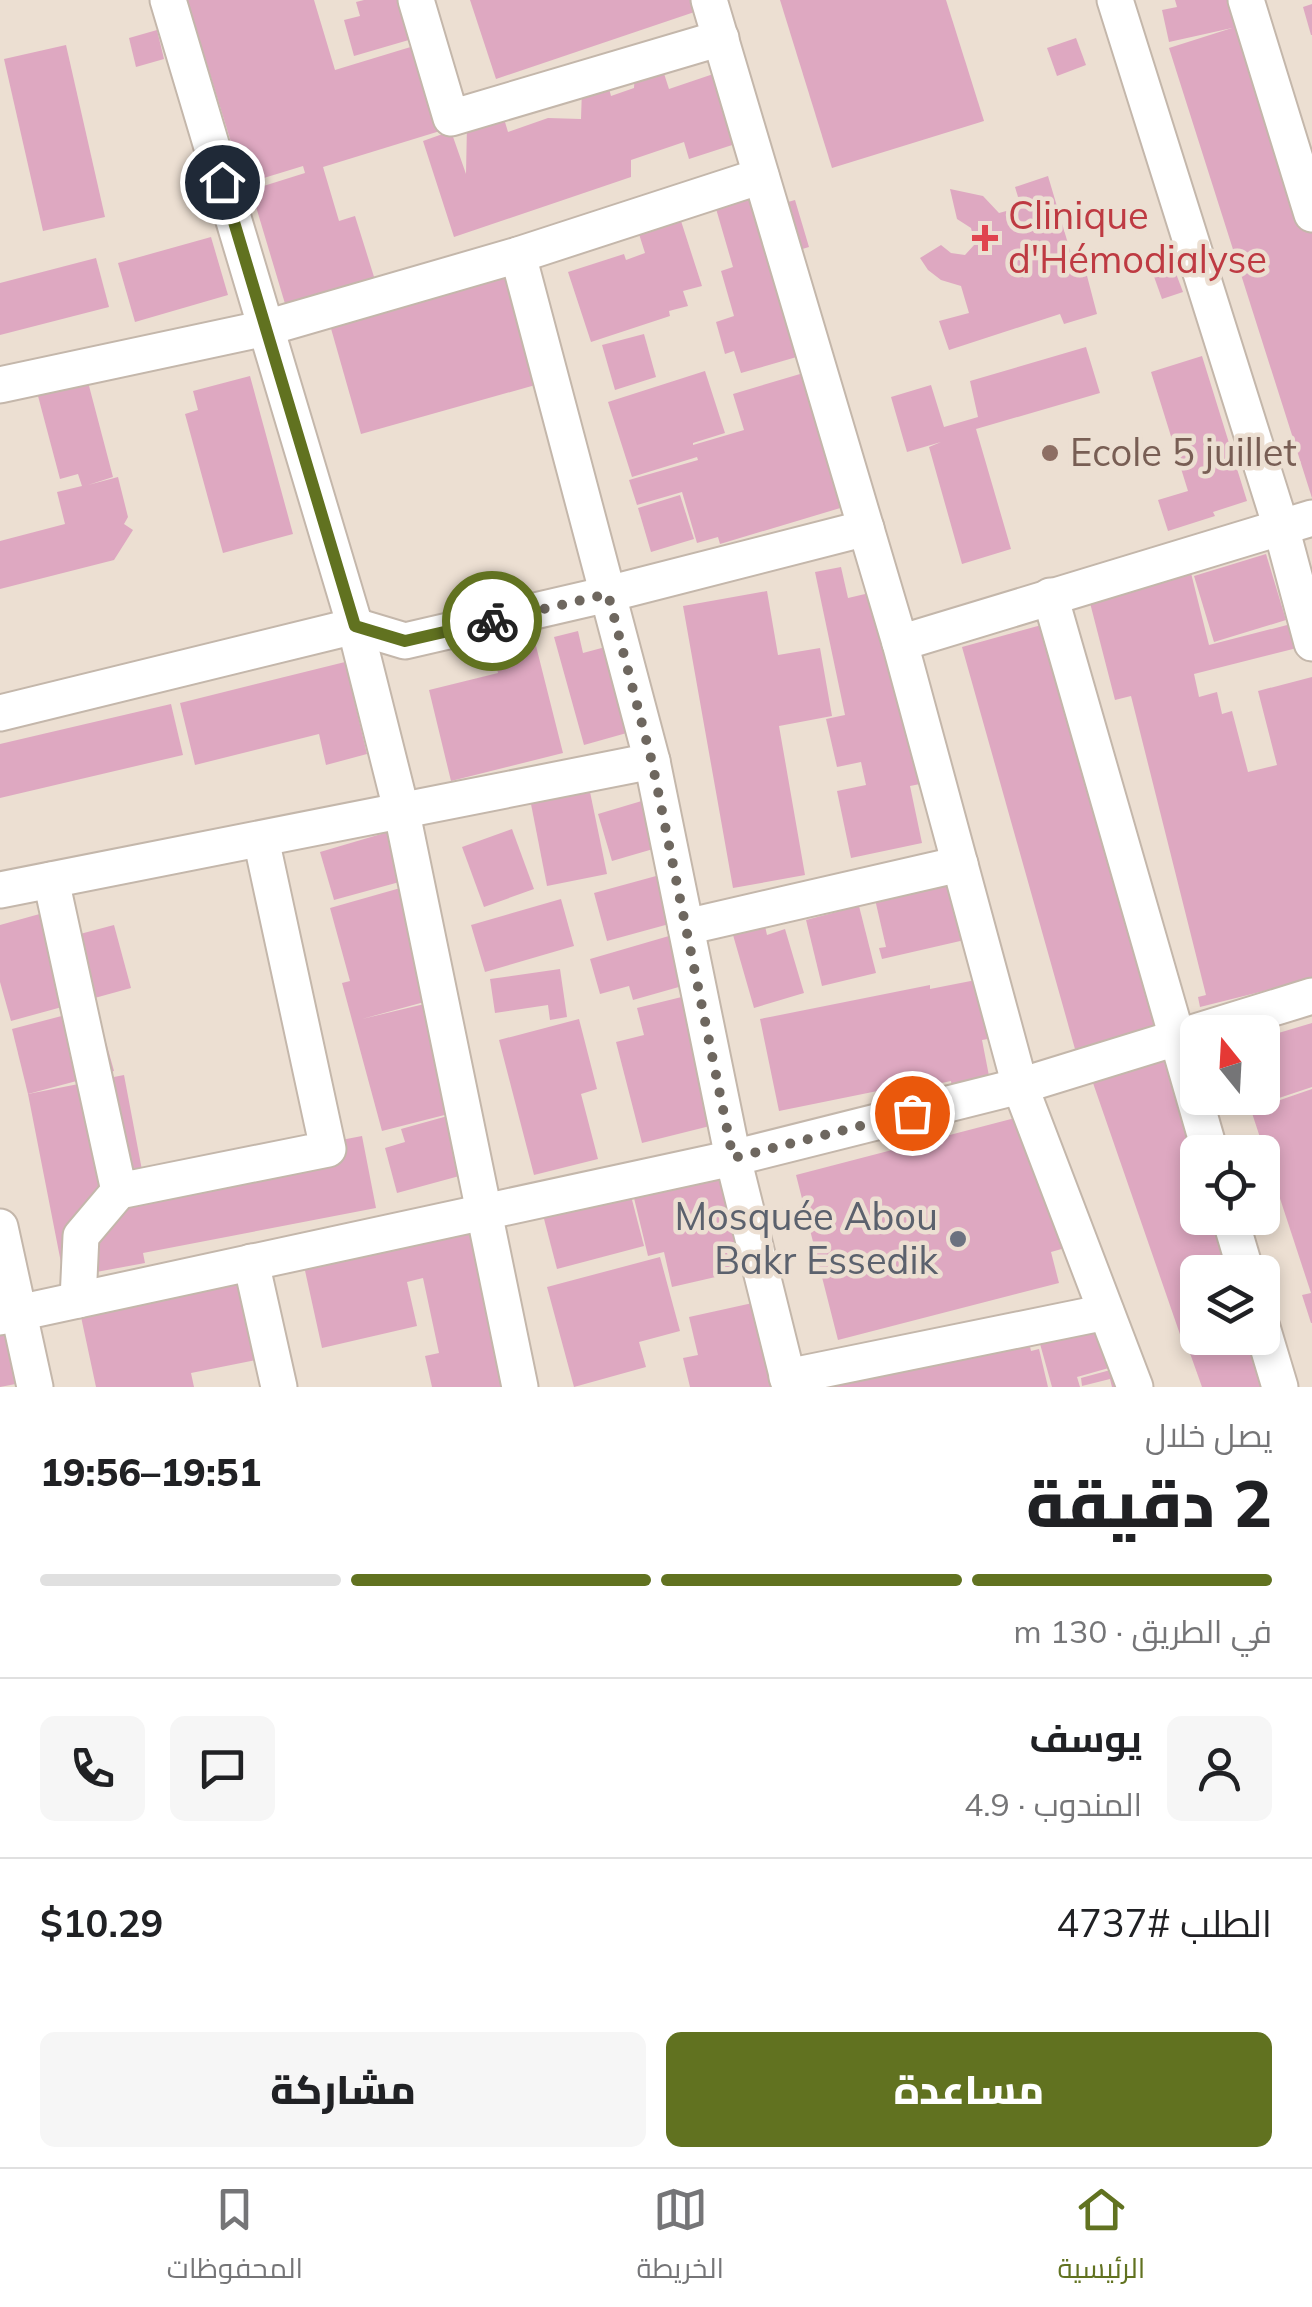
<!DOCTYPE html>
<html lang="ar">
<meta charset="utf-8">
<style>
:root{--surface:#fff;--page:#f6f6f6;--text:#202124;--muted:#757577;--line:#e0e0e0;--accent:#617220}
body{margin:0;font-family:Mulish,Cairo,sans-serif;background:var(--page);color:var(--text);direction:rtl;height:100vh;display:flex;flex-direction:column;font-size:38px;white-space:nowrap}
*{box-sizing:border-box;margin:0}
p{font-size:32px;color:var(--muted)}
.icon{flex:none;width:55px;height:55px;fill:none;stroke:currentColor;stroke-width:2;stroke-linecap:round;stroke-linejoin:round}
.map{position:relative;height:1387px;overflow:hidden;direction:ltr}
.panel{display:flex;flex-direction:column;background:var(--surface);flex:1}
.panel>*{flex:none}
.needle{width:65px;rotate:342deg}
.fabs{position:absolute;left:1180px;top:1015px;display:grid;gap:20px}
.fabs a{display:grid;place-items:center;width:100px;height:100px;border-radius:15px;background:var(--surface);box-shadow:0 5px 15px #0003;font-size:50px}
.pin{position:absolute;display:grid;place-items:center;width:85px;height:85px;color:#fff;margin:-42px;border:5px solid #fff;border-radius:50%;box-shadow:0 2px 10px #0007}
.courier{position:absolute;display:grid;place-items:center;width:100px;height:100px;margin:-50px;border:8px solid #617220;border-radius:50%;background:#fff;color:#222;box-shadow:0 2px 12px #0007}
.head em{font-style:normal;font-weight:800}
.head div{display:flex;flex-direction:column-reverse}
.head{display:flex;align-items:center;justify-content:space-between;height:170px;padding:0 40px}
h1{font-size:65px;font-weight:800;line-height:75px}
.bar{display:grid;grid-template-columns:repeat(4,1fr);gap:15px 10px;align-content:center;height:120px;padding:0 40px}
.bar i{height:12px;border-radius:8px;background:var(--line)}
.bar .current{background:var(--accent)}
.bar p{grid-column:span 4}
.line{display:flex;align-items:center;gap:25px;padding:0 40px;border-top:2px solid var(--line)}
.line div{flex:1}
.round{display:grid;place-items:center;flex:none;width:105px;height:105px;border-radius:15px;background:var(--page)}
.primary-button{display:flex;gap:20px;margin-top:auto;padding:20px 40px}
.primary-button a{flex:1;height:115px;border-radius:15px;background:var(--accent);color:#fff;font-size:40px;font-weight:800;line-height:115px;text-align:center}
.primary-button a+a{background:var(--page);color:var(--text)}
.tabs{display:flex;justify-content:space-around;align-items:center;height:140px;border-top:2px solid var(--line);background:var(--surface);font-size:28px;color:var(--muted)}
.tabs a{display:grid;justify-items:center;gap:5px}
.tabs .current{color:var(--accent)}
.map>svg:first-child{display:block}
.building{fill:#dea8c1}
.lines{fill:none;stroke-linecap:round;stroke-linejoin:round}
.minor-casing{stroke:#c4b7ab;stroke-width:39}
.minor{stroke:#fff;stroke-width:35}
.done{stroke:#6e675f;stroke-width:10;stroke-dasharray:0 18}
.route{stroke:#617220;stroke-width:12}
.health-dot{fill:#e0444e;stroke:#ecdfd2;stroke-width:4}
.education-dot{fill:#8d6e63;stroke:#ecdfd2;stroke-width:4}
.worship-dot{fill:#6b7280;stroke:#ecdfd2;stroke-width:4}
.labels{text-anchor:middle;stroke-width:9;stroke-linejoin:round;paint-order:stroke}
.health-label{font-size:38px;fill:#be3a42;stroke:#ecdfd2;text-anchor:start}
.education-label{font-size:38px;fill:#785e54;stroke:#ecdfd2;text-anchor:start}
.worship-label{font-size:38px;fill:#5b616d;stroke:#ecdfd2;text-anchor:end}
</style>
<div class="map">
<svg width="1312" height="1387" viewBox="0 0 1312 1387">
<rect width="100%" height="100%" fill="#ecdfd2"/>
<g class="building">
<path d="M 187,0 L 314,0 L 335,70 L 427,42 L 453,127 L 323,167 L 339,221 L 355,216 L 375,280 L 286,307 L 251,190 L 305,173 L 303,166 L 244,184 Z"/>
<path d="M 364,0 L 434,0 L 443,30 L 354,56 L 344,20 L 360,16 L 356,2 Z"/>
<path d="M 470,0 L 727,0 L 727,1 L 496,79 Z"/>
<path d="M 780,0 L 946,0 L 984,121 L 832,168 Z"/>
<path d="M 1175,0 L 1247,0 L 1312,200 L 1312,498 L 1169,48 L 1232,28 L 1169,42 L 1162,10 L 1177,7 Z"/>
<path d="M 1312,4 L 1312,35 L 1311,35 L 1303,7 Z"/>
<path d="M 157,30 L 164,59 L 136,67 L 129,38 Z"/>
<path d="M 1076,38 L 1086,65 L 1057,76 L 1047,48 Z"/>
<path d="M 66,45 L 105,217 L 43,231 L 4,59 Z"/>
<path d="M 660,61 L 669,89 L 737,66 L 760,136 L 689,159 L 684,142 L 631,160 L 631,177 L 454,237 L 423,141 L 451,131 L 466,174 L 467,124 L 502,112 L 508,132 L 548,118 L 581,119 L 582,89 L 607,81 L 611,96 L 634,88 L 635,69 Z"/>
<path d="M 1048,176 L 1077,274 L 1086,272 L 1097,314 L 1064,324 L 1060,314 L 949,350 L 939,321 L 969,313 L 961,286 L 941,280 L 928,270 L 920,258 L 941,245 L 951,253 L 965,255 L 975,244 L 971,228 L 957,219 L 950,189 L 983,196 L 999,213 L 1021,207 L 1015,187 Z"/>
<path d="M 766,180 L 774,206 L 795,200 L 809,247 L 779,256 L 807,354 L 741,373 L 734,351 L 725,354 L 716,322 L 734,316 L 721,271 L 733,267 L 712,195 Z"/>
<path d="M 681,221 L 702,286 L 683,291 L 688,306 L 669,311 L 670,316 L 591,342 L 568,272 L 624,254 L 626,260 L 645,253 L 639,234 Z"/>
<path d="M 211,237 L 228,295 L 135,322 L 118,263 Z"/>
<path d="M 96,258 L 109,307 L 0,335 L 0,283 Z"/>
<path d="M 1172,263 L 1183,292 L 1162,299 L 1152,271 Z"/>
<path d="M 521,268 L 553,380 L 361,434 L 330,325 Z"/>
<path d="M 644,334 L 656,377 L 615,390 L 602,345 Z"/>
<path d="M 1086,347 L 1100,393 L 976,429 L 1011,549 L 962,564 L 929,447 L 941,442 L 907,452 L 891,397 L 931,385 L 944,427 L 978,417 L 970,381 Z"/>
<path d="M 1202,356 L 1247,501 L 1213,512 L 1215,516 L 1168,531 L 1158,500 L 1188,491 L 1151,372 Z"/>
<path d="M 817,369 L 857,503 L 720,544 L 718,537 L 697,543 L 682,492 L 637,505 L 629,480 L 698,460 L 697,457 L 632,477 L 608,402 L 705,371 L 725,433 L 693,443 L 693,445 L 744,430 L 733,394 Z"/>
<path d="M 250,376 L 293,534 L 223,553 L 185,414 L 198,410 L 193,391 Z"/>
<path d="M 88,382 L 113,477 L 88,485 L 118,477 L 128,517 L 124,524 L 133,530 L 114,560 L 0,589 L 0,541 L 65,524 L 57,492 L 82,486 L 78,474 L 60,479 L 38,396 Z"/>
<path d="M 680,495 L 694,539 L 651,552 L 638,508 Z"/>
<path d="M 1266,554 L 1286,620 L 1214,642 L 1194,576 Z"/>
<path d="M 841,567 L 848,598 L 878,591 L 920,784 L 910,786 L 922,843 L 851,858 L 837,791 L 866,785 L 861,762 L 837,767 L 826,719 L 845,715 L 815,572 Z"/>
<path d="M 1191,573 L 1209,645 L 1291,624 L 1297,648 L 1194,674 L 1199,697 L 1217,692 L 1222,714 L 1232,711 L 1248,772 L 1277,765 L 1258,691 L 1312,677 L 1312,979 L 1200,1007 L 1198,997 L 1206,995 L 1131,696 L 1115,700 L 1089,599 Z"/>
<path d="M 767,591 L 778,655 L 820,648 L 832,716 L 779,726 L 805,875 L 733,888 L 683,606 Z"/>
<path d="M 1056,621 L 1170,1022 L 1075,1049 L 962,647 Z"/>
<path d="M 578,631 L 583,653 L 624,642 L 648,727 L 584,745 L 554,637 Z"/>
<path d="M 535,642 L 563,753 L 451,781 L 429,690 L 498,673 L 493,652 Z"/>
<path d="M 345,662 L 367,754 L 326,765 L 319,734 L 195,765 L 180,703 Z"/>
<path d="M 171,704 L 183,755 L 0,798 L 0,744 Z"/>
<path d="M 590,792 L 607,874 L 547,886 L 531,804 Z"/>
<path d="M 645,800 L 660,847 L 612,861 L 598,814 Z"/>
<path d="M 512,829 L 534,889 L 484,907 L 462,847 Z"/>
<path d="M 388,832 L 403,881 L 334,900 L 320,852 Z"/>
<path d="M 678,870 L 691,918 L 607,941 L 594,893 Z"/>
<path d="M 954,876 L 969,939 L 882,959 L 879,948 L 886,947 L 874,895 Z"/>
<path d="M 418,883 L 439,998 L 362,1019 L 441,1000 L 468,1109 L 382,1131 L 342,983 L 350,981 L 330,908 Z"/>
<path d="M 561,899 L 574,946 L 485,972 L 471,925 Z"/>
<path d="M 72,905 L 80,934 L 114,925 L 131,988 L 11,1021 L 0,982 L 0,925 Z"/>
<path d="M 859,906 L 876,973 L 822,986 L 806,920 Z"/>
<path d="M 765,926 L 767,935 L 785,929 L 804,993 L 754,1008 L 733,935 Z"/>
<path d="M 693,929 L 707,979 L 633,1000 L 629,986 L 600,994 L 590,959 Z"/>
<path d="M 560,969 L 567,1017 L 550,1020 L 548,1005 L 495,1013 L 490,979 Z"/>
<path d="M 981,979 L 993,1038 L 982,1040 L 990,1081 L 952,1088 L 951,1081 L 913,1089 L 912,1084 L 779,1111 L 760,1019 L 930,985 L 930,989 Z"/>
<path d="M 710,990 L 742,1118 L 642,1143 L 616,1042 L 644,1035 L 637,1008 Z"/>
<path d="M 96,1007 L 114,1071 L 28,1094 L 12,1029 Z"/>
<path d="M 579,1019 L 597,1089 L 581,1094 L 598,1159 L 534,1175 L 499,1040 Z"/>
<path d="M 1312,1023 L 1312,1087 L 1246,1109 L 1242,1098 L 1262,1098 L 1262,1038 Z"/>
<path d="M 1179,1053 L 1198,1152 L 1198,1218 L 1237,1218 L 1256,1272 L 1198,1272 L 1198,1338 L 1262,1338 L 1263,1293 L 1291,1374 L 1283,1387 L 1202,1387 L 1186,1342 L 1183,1343 L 1093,1083 Z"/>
<path d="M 124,1075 L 145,1186 L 222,1163 L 362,1136 L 376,1208 L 143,1253 L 145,1263 L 64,1278 L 28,1094 Z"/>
<path d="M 1312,1089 L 1312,1323 L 1311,1323 L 1302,1295 L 1311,1293 L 1251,1110 Z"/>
<path d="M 469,1110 L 485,1169 L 397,1193 L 385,1148 L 405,1142 L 401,1129 Z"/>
<path d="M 1015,1118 L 1021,1140 L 1037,1135 L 1065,1248 L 1051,1252 L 1059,1283 L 838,1340 L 796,1175 Z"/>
<path d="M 747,1171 L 765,1244 L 727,1253 L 733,1273 L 672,1287 L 664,1252 L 648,1256 L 634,1198 Z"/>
<path d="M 630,1192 L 644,1246 L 557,1269 L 543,1215 Z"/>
<path d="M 489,1225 L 525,1387 L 432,1387 L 425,1356 L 439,1353 L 423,1278 L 407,1282 L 417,1326 L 322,1348 L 304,1266 Z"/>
<path d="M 660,1257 L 680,1331 L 639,1342 L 646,1367 L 574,1387 L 547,1287 Z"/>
<path d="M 258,1275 L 276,1356 L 191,1373 L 194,1387 L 96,1387 L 80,1312 Z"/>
<path d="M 776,1298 L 795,1387 L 690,1387 L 683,1358 L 698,1355 L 689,1317 Z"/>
<path d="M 1109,1313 L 1123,1364 L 1077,1377 L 1080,1387 L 1052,1387 L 1037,1333 Z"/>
<path d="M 12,1332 L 26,1382 L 0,1387 L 0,1335 Z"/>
<path d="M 1027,1334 L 1031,1351 L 1039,1349 L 1048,1387 L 821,1387 Z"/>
<path d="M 1114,1369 L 1118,1387 L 1112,1387 L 1110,1379 L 1082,1386 L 1081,1378 Z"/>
</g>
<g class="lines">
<defs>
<g id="minor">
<path d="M 168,0 L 355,626 L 402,813 L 520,1387"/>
<path d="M 416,0 L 451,118 L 721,38"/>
<path d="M 709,0 L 900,643 L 1020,1086 L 1135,1387"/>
<path d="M 1115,0 L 1281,527 L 1312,643"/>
<path d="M 1246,0 L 1312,214"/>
<path d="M 518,255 L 652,761 L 733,1158 L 790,1387"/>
<path d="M 0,385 L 266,328 L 518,255 L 761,176"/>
<path d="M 1050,596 L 1210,1152"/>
<path d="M 900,643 L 1312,518"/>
<path d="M 0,713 L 355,626 L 405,641 L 608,594 L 866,528"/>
<path d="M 51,880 L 119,1191 L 328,1149 L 261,839"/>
<path d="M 0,890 L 652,761"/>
<path d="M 686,927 L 960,864"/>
<path d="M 1230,1218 L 1246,1272"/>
<path d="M 0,1227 L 35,1387"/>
<path d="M 251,1262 L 279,1387"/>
<path d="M 78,1300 L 81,1236 L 119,1191"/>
<path d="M 0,1317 L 733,1158 L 1020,1086 L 1312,996"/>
<path d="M 1262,1327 L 1280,1387"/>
<path d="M 787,1377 L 1106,1312"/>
</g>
</defs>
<use href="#minor" class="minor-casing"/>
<use href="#minor" class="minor"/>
</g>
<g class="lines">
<path class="done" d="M 492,621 L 608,594 L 652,762 L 733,1158 L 912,1113"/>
<path class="route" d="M 222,182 L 355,626 L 405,641 L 492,621"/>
</g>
<path class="health-dot" d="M980 223h10v10h10v10h-10v10h-10v-10h-10v-10h10z"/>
<circle class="education-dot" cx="1050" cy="453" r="10"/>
<circle class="worship-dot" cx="958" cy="1239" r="10"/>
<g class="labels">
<g class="health-label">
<text x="1008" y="229">Clinique<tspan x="1008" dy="44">d'Hémodialyse</tspan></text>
</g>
<g class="education-label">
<text x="1070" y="466">Ecole 5 juillet</text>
</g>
<g class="worship-label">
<text x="938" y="1230">Mosquée Abou<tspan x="938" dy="44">Bakr Essedik</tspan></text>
</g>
</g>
</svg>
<div class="fabs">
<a><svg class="needle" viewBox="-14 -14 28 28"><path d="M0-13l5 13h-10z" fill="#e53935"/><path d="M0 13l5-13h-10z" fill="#757577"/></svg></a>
<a><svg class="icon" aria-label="locate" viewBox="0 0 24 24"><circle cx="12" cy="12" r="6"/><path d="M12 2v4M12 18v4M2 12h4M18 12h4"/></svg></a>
<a><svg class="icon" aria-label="layers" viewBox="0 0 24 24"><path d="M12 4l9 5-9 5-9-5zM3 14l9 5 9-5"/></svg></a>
</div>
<div class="pin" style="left:912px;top:1113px;background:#ea580c"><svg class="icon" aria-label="bag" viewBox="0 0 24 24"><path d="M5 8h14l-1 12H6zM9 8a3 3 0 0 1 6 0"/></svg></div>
<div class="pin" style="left:222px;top:182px;background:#1f2937"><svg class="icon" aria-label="home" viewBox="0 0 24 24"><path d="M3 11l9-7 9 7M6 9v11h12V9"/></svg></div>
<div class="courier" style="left:492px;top:621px"><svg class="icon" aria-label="bike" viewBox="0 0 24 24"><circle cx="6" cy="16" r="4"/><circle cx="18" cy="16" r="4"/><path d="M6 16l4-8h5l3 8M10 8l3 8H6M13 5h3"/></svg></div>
</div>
<section class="panel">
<div class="head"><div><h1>2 دقيقة</h1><p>يصل خلال</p></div><em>19:51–19:56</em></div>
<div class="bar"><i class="current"></i><i class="current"></i><i class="current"></i><i></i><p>في الطريق · 130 m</p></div>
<div class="line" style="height:180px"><a class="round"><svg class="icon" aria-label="person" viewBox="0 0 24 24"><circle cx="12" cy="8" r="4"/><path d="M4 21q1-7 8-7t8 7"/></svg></a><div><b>يوسف</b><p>المندوب · 4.9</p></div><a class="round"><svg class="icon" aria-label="chat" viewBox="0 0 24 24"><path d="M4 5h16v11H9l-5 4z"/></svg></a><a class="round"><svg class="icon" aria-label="phone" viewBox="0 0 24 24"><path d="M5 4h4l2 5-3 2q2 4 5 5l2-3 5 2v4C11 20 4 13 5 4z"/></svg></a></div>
<div class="line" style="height:130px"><div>الطلب #4737</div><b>$10.29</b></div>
<div class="primary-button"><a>مساعدة</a><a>مشاركة</a></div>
</section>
<nav class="tabs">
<a class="current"><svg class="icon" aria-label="home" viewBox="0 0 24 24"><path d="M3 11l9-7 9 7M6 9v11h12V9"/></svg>الرئيسية</a>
<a><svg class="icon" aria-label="map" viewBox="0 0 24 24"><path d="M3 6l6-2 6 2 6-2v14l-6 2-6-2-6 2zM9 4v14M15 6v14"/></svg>الخريطة</a>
<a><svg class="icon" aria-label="saved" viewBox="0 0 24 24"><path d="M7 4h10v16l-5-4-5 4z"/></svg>المحفوظات</a>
</nav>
